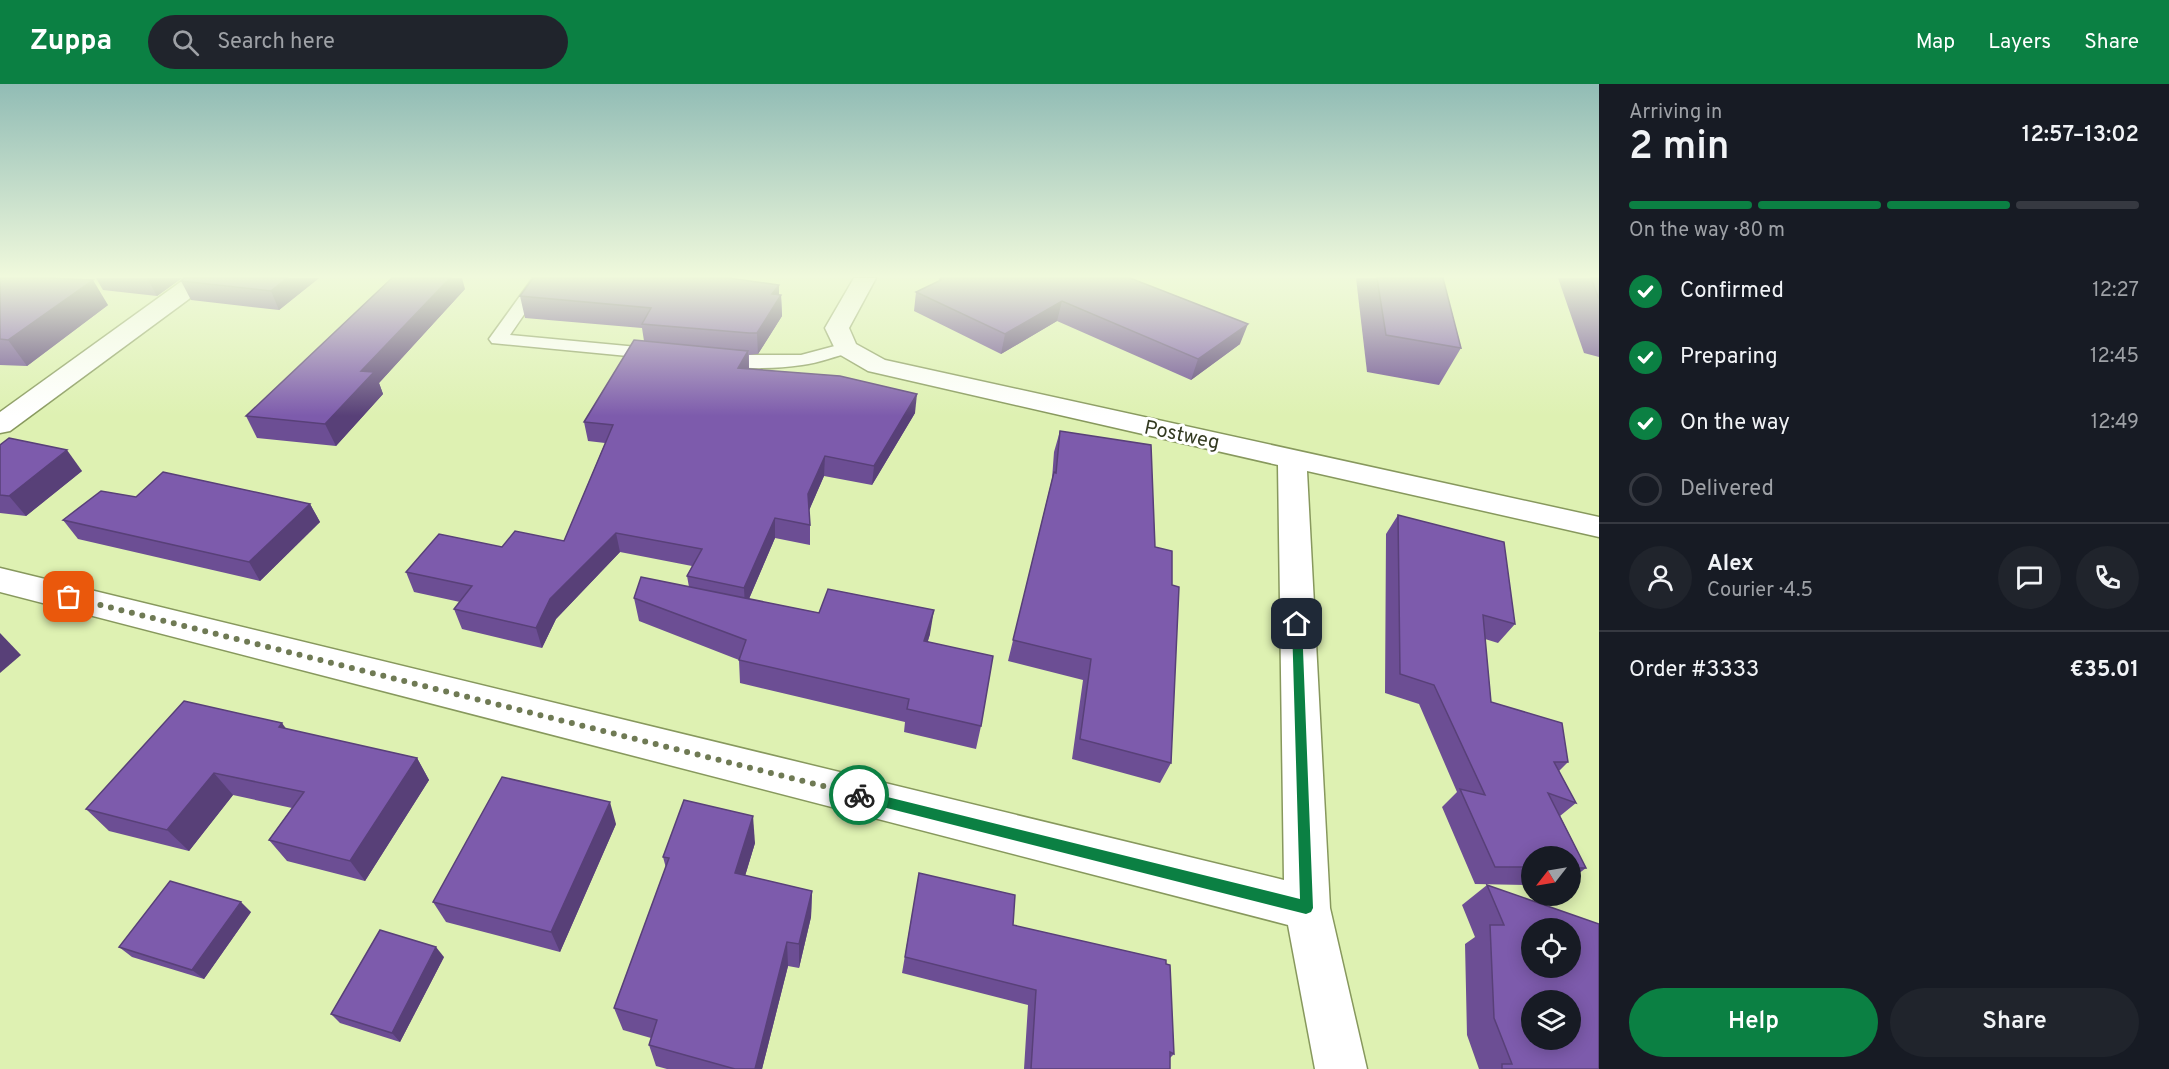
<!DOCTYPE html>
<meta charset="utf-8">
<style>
:root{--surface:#171b24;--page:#20242c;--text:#f1f3f6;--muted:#9ea1a6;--line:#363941;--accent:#0b8043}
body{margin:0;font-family:Overpass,sans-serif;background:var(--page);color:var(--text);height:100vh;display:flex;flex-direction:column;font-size:22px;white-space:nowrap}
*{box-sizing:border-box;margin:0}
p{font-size:20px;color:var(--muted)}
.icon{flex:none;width:33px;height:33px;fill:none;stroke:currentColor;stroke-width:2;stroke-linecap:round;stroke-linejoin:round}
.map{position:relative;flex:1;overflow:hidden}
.panel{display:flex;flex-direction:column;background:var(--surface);width:570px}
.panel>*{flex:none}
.needle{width:39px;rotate:239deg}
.fabs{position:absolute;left:1521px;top:762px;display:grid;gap:12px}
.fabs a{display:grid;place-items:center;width:60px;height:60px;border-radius:50%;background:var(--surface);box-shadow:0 3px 15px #0003;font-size:30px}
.pin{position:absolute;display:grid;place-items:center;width:51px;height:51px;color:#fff;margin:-26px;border-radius:12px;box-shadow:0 3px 9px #0006}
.courier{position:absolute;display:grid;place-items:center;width:60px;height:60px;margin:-30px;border:4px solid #0b8043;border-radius:50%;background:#fff;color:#222;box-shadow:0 2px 8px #0007}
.summary em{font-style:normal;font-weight:600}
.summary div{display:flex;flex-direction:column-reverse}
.summary{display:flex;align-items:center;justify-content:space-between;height:102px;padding:0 30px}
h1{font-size:39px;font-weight:600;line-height:45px}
.bar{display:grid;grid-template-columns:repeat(4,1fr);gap:9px 6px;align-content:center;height:72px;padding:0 30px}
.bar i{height:8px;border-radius:4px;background:var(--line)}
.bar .on{background:var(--accent)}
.bar p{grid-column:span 4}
.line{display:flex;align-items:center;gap:15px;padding:0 30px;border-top:2px solid var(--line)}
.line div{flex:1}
.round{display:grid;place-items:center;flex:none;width:63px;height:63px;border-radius:32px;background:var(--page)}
ol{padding:0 30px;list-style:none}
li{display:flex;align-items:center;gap:18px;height:66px}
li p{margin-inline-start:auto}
li .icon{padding:6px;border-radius:50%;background:var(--accent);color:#fff;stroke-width:4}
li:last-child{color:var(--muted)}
li i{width:33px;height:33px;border:3px solid var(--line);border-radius:50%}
.action{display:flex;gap:12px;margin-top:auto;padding:12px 30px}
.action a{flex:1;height:69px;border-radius:36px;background:var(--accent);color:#fff;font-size:24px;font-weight:600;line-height:69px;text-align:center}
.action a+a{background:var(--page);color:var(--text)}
header{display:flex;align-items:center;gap:36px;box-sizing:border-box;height:84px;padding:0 30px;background:var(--accent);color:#fff}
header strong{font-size:28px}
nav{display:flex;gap:33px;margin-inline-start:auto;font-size:21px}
.search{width:420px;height:54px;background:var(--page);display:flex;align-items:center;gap:15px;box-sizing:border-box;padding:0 21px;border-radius:33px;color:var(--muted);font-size:22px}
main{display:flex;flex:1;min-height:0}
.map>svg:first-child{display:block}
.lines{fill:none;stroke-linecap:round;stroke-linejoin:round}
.service-casing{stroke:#87985d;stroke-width:3}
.minor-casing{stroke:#87985d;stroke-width:3}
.service{fill:#fff;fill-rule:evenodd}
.minor{fill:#fff;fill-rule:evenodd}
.wall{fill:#6c4e94}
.shaded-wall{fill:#584078}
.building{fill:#7d5bac;stroke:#584078;stroke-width:1.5;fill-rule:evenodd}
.route{fill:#0b8043}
.done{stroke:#6f7a54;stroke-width:6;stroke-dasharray:0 10.8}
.labels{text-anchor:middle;stroke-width:6;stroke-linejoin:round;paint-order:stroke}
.street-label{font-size:20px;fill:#333a21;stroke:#fff}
</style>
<header>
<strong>Zuppa</strong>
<div class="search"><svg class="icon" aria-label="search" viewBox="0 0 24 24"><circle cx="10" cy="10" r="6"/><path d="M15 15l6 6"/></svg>Search here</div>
<nav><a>Map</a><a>Layers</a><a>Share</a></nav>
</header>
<main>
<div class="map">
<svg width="1599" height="985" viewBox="0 0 1599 985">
<rect width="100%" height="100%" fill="#def1b2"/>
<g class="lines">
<defs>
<g id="service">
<path d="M 533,194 L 549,194 L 510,251 L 659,265 L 665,266 L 668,270 L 665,274 L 659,275 L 492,259 L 489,255 Z"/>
<path d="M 846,259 L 852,260 L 855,264 L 852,268 C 836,272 819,279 802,281 C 774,285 739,286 712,279 L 709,275 L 712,271 L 801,271 Z"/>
</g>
<g id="minor">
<path d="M 186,194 L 210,194 L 189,215 L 10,347 L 0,349 L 0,328 Z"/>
<path d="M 854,194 L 876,194 L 849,244 L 856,260 L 885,276 L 1599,433 L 1599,453 L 1307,387 L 1330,824 L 1367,985 L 1315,985 L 1288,841 L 0,508 L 0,484 L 1284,796 L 1278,381 L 868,287 L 837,269 L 825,244 Z"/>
</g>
</defs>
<use href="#service" class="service-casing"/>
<use href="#minor" class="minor-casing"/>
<use href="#service" class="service"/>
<use href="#minor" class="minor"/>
</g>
<g class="wall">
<path d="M 0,194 L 108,221 L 27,282 L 0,281 Z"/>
<path d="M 96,194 L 182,194 L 157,212 L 103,206 Z"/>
<path d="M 319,194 L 279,226 L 191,216 L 181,197 Z"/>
<path d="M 939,194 L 1130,194 L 1240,260 L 1191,296 L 1057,237 L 1001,270 L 914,227 L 916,208 L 939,197 Z"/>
<path d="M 1356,194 L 1443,194 L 1461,264 L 1439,301 L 1367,288 Z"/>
<path d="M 1558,194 L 1599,194 L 1599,273 L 1584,269 Z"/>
<path d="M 779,201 L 779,211 L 781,211 L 782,232 L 758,270 L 749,271 L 749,285 L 915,329 L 872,401 L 824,392 L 809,426 L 810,441 L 810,461 L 775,454 L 749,515 L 819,529 L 930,550 L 928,557 L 981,642 L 976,665 L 904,648 L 905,638 L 740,599 L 739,576 L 639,537 L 634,514 L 689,503 L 687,492 L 692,482 L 620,468 L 556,535 L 542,564 L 462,545 L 454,525 L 460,518 L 414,508 L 406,488 L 502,463 L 564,457 L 605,359 L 588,357 L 584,338 L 644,257 L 642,244 L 525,234 L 520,212 Z"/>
<path d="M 465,205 L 379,299 L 383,310 L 336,362 L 257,354 L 246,332 Z"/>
<path d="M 1060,347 L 1155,463 L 1171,679 L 1160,699 L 1072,675 L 1083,596 L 1008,577 L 1052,395 L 1054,368 Z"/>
<path d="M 0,361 L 82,387 L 26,432 L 0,429 Z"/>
<path d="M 136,413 L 310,420 L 320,438 L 260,497 L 78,455 L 63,436 Z"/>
<path d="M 1398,431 L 1515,540 L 1498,559 L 1485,555 L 1491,618 L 1568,678 L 1559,687 L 1576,719 L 1560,732 L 1586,784 L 1570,796 L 1570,772 L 1532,772 L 1532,801 L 1475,800 L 1442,723 L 1457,708 L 1419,620 L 1385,609 L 1386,450 Z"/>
<path d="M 286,645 L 417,674 L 429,696 L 365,797 L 287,777 L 269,756 L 292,724 L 233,711 L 189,767 L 109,747 L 86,725 Z"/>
<path d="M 616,740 L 560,868 L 446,838 L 433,818 Z"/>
<path d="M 755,759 L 745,792 L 812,807 L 811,833 L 799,884 L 788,882 L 762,985 L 667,985 L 656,982 L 649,961 L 651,954 L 623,946 L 614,924 L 666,784 L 663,773 Z"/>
<path d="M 919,789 L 1013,841 L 1174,970 L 1170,974 L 1170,985 L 1024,985 L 1028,921 L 902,889 Z"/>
<path d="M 1487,801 L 1599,985 L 1479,985 L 1467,951 L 1465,860 L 1475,853 L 1462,821 Z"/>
<path d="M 251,828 L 204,895 L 132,873 L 119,863 Z"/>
<path d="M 444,873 L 400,958 L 340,939 L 331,930 Z"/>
</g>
<g class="shaded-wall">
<path d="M 147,194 L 182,194 L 157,212 Z"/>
<path d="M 287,194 L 319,194 L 279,226 L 271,207 Z"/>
<path d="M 450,194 L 462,194 L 465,205 L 379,299 L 383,310 L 336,362 L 325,340 L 361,287 Z"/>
<path d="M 93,196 L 108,221 L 27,282 L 8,256 Z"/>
<path d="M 779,201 L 779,215 L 781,211 L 782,232 L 758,270 L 757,249 L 772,210 Z"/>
<path d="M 1062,217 L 1057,237 L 1001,270 L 1005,250 Z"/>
<path d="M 1248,240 L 1240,260 L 1191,296 L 1198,275 Z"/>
<path d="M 748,267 L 749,285 L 738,284 Z"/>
<path d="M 917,310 L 915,329 L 872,401 L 874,382 Z"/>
<path d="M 67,366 L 82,387 L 26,432 L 9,412 Z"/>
<path d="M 825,372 L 824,392 L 808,429 L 808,410 Z"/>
<path d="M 310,420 L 320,438 L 260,497 L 249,478 Z"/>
<path d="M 775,434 L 775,454 L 745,524 L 744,504 Z"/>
<path d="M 616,449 L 620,468 L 556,535 L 542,564 L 536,544 L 550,515 Z"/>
<path d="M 934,526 L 930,550 L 920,580 L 924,557 Z"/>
<path d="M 0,549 L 21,571 L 0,589 Z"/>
<path d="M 282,639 L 298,661 L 279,643 Z"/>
<path d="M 417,674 L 429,696 L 365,797 L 350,777 Z"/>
<path d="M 214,689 L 233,711 L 189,767 L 167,746 Z"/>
<path d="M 610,718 L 616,740 L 560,868 L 551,848 Z"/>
<path d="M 753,732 L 755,759 L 738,815 L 735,789 Z"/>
<path d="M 812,807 L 811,833 L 799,884 L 799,860 Z"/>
<path d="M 241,818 L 251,828 L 204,895 L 192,886 Z"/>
<path d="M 787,858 L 788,882 L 762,985 L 755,985 Z"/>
<path d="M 436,863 L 444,873 L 400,958 L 392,949 Z"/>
</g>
<g class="building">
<path d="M 0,194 L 51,194 L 93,196 L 8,256 L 0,255 Z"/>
<path d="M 184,194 L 287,194 L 271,207 L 181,197 Z"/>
<path d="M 392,194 L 450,194 L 361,287 L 374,288 L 325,340 L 246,332 Z"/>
<path d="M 533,194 L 729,194 L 779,201 L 772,210 L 781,211 L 757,249 L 749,249 L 642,240 L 651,224 L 520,212 Z"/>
<path d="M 941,194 L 1130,194 L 1248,240 L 1198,275 L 1062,217 L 1005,250 L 916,208 L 941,196 Z"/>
<path d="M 1377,194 L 1443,194 L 1461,264 L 1386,251 Z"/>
<path d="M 1591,194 L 1599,194 L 1599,215 Z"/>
<path d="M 634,256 L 748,267 L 738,284 L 840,292 L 917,310 L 874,382 L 825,372 L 808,410 L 810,441 L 775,434 L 744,504 L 687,492 L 702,465 L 616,449 L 550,515 L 536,544 L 454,525 L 472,502 L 406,488 L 439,450 L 502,463 L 515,447 L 564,457 L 613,341 L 584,338 Z"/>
<path d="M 1060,347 L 1151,361 L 1155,463 L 1172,467 L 1172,501 L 1179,503 L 1171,679 L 1080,655 L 1091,575 L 1013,556 L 1054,388 L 1056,389 Z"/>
<path d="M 9,354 L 67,366 L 9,412 L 0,411 L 0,361 Z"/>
<path d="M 163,388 L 310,420 L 249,478 L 63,436 L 101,407 L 136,413 Z"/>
<path d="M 1398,431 L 1504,458 L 1515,540 L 1483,531 L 1491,618 L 1562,639 L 1568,678 L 1554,678 L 1576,719 L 1548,709 L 1586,784 L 1570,784 L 1570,772 L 1532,772 L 1532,783 L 1495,783 L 1460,705 L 1485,711 L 1434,601 L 1400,590 Z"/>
<path d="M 641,493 L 819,529 L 828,505 L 934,526 L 924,557 L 993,572 L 981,642 L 907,625 L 909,615 L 739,576 L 746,556 L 634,514 Z"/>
<path d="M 184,617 L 282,639 L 279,643 L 417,674 L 350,777 L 269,756 L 304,708 L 214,689 L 167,746 L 86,725 Z"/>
<path d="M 502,693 L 610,718 L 551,848 L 433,818 Z"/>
<path d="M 684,716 L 753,732 L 735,789 L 812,807 L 799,860 L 787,858 L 755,985 L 735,985 L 649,961 L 657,936 L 614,924 L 669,774 L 663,773 Z"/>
<path d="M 919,789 L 1015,811 L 1013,841 L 1166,876 L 1166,880 L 1170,881 L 1174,970 L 1170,968 L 1170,985 L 1031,985 L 1036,906 L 905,873 Z"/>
<path d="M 170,797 L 241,818 L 192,886 L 119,863 Z"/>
<path d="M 1487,801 L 1599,840 L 1599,985 L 1502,985 L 1502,980 L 1512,980 L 1494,934 L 1490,841 L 1504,841 ZM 1532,844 L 1570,844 L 1570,884 L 1532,884 ZM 1532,916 L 1570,916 L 1570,956 L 1532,956 Z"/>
<path d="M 380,846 L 436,863 L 392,949 L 331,930 Z"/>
</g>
<linearGradient id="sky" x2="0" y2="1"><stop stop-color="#91bcb5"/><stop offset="0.58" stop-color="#f0f9dc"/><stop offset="1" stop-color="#f0f9dc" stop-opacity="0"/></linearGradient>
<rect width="1599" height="332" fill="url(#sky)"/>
<path class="route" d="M 1297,536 L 1302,540 L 1313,824 L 1311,828 L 1306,830 L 859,717 L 853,711 L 859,706 L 1300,815 L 1292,540 Z"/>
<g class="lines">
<path class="done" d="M 69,513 L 859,711"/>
</g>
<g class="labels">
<g class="street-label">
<text transform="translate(1182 350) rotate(12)" y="7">Postweg</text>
</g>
</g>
</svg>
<div class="fabs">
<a><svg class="needle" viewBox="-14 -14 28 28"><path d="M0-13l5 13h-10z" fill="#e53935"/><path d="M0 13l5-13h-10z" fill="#9ea1a6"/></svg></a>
<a><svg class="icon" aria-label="locate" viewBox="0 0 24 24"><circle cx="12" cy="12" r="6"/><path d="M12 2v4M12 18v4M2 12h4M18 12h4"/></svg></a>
<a><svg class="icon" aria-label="layers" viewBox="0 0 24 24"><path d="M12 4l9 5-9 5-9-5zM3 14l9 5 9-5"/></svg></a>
</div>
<div class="pin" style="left:69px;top:513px;background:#ea580c"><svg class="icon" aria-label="bag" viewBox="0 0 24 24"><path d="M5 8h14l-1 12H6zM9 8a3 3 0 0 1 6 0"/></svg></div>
<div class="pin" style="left:1297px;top:540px;background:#1f2937"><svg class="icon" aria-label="home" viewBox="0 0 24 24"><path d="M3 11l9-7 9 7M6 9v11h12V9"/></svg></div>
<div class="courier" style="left:859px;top:711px"><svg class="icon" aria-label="bike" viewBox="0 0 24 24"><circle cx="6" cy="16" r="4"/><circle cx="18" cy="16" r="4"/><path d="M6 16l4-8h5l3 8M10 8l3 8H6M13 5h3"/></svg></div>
</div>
<section class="panel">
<div class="summary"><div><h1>2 min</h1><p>Arriving in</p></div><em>12:57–13:02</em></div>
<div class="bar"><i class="on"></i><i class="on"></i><i class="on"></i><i></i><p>On the way · 80 m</p></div>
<ol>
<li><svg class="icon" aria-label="check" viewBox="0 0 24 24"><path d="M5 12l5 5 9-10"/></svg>Confirmed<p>12:27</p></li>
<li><svg class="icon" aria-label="check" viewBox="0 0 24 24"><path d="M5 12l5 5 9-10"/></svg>Preparing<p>12:45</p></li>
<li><svg class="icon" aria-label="check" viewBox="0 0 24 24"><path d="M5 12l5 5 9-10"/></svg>On the way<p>12:49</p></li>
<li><i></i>Delivered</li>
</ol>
<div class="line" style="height:108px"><a class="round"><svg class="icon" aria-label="person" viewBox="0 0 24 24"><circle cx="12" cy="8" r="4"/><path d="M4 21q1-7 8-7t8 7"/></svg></a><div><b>Alex</b><p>Courier · 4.5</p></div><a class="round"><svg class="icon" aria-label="chat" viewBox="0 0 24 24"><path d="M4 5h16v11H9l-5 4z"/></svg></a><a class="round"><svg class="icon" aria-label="phone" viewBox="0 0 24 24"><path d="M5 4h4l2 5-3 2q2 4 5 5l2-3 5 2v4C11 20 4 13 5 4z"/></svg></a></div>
<div class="line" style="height:78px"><div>Order #3333</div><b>€35.01</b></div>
<div class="action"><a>Help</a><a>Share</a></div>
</section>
</main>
